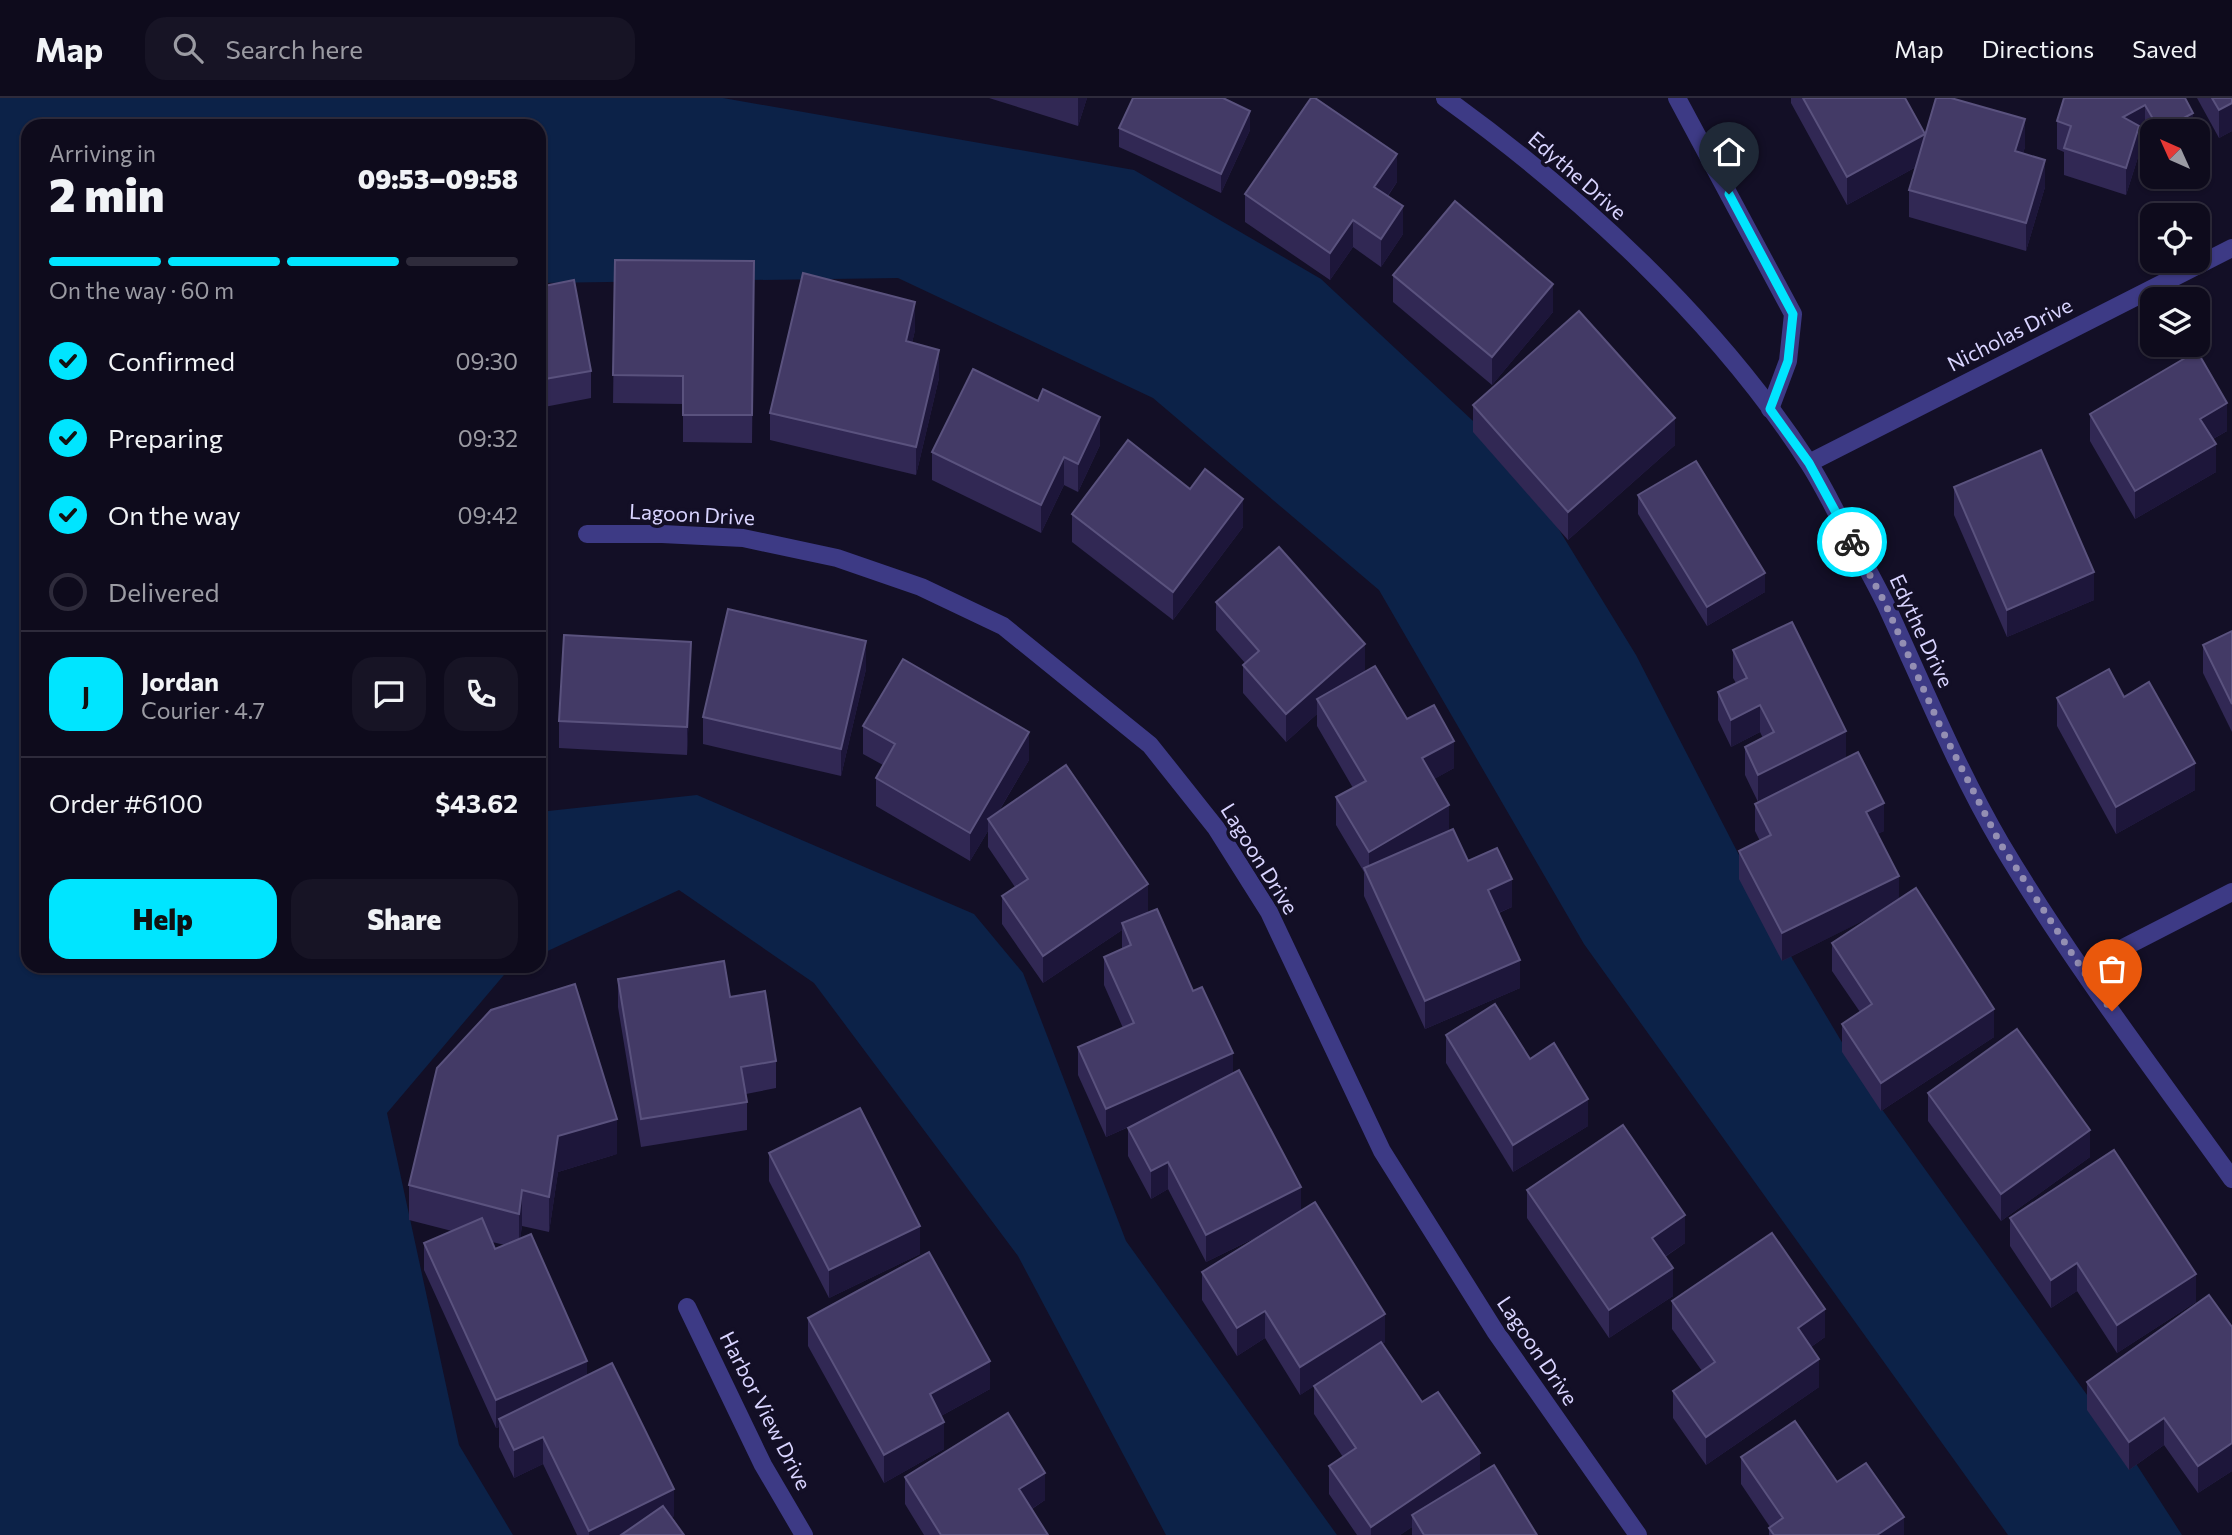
<!DOCTYPE html>
<meta charset="utf-8">
<style>
:root{--surface:#0e0b1c;--page:#171425;--text:#f1f3f6;--muted:#9b9ba3;--line:#2e2b3b;--accent:#00e5ff}
body{margin:0;font-family:Commissioner,sans-serif;background:var(--page);color:var(--text);height:100vh;display:flex;flex-direction:column;font-size:26px;white-space:nowrap}
*{box-sizing:border-box;margin:0}
p{font-size:23px;color:var(--muted)}
.icon{flex:none;width:38px;height:38px;fill:none;stroke:currentColor;stroke-width:2;stroke-linecap:round;stroke-linejoin:round}
.map{position:relative;flex:1;overflow:hidden}
.sheet{position:absolute;left:21px;top:21px;width:525px;height:854px;display:flex;flex-direction:column;background:var(--surface);border-radius:21px;box-shadow:0 2px 5px #0004,0 0 0 2px var(--line)}
.sheet>*{flex:none}
.needle{width:46px;rotate:315deg}
.controls{position:absolute;left:2140px;top:21px;display:grid;gap:14px}
.controls a{display:grid;place-items:center;width:70px;height:70px;border-radius:14px;background:var(--surface);box-shadow:0 2px 5px #0004,0 0 0 2px var(--line);font-size:35px}
.pin{position:absolute;display:grid;place-items:center;width:60px;height:60px;color:#fff;margin:-72px -30px;border-radius:50% 50% 50% 0;rotate:-45deg;box-shadow:0 0 7px #0007}
.pin .icon{rotate:45deg}
.courier{position:absolute;display:grid;place-items:center;width:70px;height:70px;margin:-35px;border:5px solid #00e5ff;border-radius:50%;background:#fff;color:#222;box-shadow:0 2px 9px #0007}
.overview em{font-style:normal;font-weight:800}
.overview div{display:flex;flex-direction:column-reverse}
.overview{display:flex;align-items:center;justify-content:space-between;height:119px;padding:0 28px}
h1{font-size:46px;font-weight:800;line-height:52px}
.bar{display:grid;grid-template-columns:repeat(4,1fr);gap:10px 7px;align-content:center;height:84px;padding:0 28px}
.bar i{height:9px;border-radius:5px;background:var(--line)}
.bar .selected{background:var(--accent)}
.bar p{grid-column:span 4}
.line{display:flex;align-items:center;gap:18px;padding:0 28px;border-top:2px solid var(--line)}
.line div{flex:1}
.round{display:grid;place-items:center;flex:none;width:74px;height:74px;border-radius:21px;background:var(--page)}
ol{padding:0 28px;list-style:none}
li{display:flex;align-items:center;gap:21px;height:77px}
li p{margin-inline-start:auto}
li .icon{padding:7px;border-radius:50%;background:var(--accent);color:#111;stroke-width:4}
li:last-child{color:var(--muted)}
li i{width:38px;height:38px;border:4px solid var(--line);border-radius:50%}
.button{display:flex;gap:14px;margin-top:auto;padding:14px 28px}
.button a{flex:1;height:80px;border-radius:21px;background:var(--accent);color:#111;font-size:28px;font-weight:800;line-height:80px;text-align:center}
.button a+a{background:var(--page);color:var(--text)}
header{display:flex;align-items:center;gap:42px;box-sizing:border-box;height:98px;padding:0 35px;background:var(--surface);border-bottom:2px solid var(--line)}
header strong{font-size:33px}
nav{display:flex;gap:38px;margin-inline-start:auto;font-size:24px}
.search{width:490px;height:63px;background:var(--page);display:flex;align-items:center;gap:18px;box-sizing:border-box;padding:0 24px;border-radius:21px;color:var(--muted);font-size:26px}
.map>svg:first-child{display:block}
.water{fill:#0c2248}
.lines{fill:none;stroke-linecap:round;stroke-linejoin:round}
.street{stroke:#3d3a85;stroke-width:18}
.wall{fill:#312854;fill-rule:evenodd}
.shaded-wall{fill:#1d163a}
.building{fill:#433a66;stroke:#5a527e;stroke-width:2}
.done{stroke:#948fb3;stroke-width:7;stroke-dasharray:0 12.6}
.route{stroke:#00e5ff;stroke-width:9}
.labels{text-anchor:middle;stroke-width:7;stroke-linejoin:round;paint-order:stroke}
.street-label{font-size:21px;fill:#d9d4ff;stroke:#130f26}
</style>
<header>
<strong>Map</strong>
<div class="search"><svg class="icon" aria-label="search" viewBox="0 0 24 24"><circle cx="10" cy="10" r="6"/><path d="M15 15l6 6"/></svg>Search here</div>
<nav><a>Map</a><a>Directions</a><a>Saved</a></nav>
</header>
<div class="map">
<svg width="2232" height="1437" viewBox="0 0 2232 1437">
<rect width="100%" height="100%" fill="#130f26"/>
<g class="water">
<path d="M 0,0 L 723,0 L 1134,72 L 1321,181 L 1518,365 L 1636,557 L 1793,862 L 1881,1010 L 2133,1361 L 2182,1437 L 2008,1437 L 1584,846 L 1379,492 L 1153,300 L 898,180 L 539,185 L 539,28 L 28,28 L 28,868 L 515,868 L 509,871 L 387,1015 L 459,1347 L 513,1437 L 0,1437 Z"/>
<path d="M 697,697 L 974,816 L 1023,875 L 1126,1143 L 1337,1437 L 1166,1437 L 1018,1158 L 814,885 L 679,792 L 539,857 L 539,714 Z"/>
</g>
<g class="lines">
<g class="street">
<path d="M 1445,0 C 1581,98 1716,222 1808,364 C 1820,382 1830,403 1841,423 C 1856,451 1872,478 1886,507 C 1923,587 1956,669 2001,746 C 2070,862 2153,971 2232,1081"/>
<path d="M 1677,0 L 1793,216 L 1788,263 L 1770,311"/>
<path d="M 1809,365 L 2232,150"/>
<path d="M 587,436 L 662,436 L 743,440 L 837,460 L 921,489 L 1003,528 L 1150,647 L 1216,730 L 1269,814 L 1382,1053 L 1495,1233 L 1638,1437"/>
<path d="M 2082,871 L 2232,794"/>
<path d="M 687,1209 L 763,1367 L 804,1437"/>
</g>
</g>
<g class="wall">
<path d="M 989,0 L 1087,0 L 1078,28 Z"/>
<path d="M 1791,0 L 1905,0 L 1925,36 L 2025,49 L 2023,55 L 2045,89 L 2026,153 L 1909,119 L 1909,92 L 1916,69 L 1847,107 L 1791,5 Z"/>
<path d="M 2185,0 L 2193,33 L 2152,33 L 2152,49 L 2145,35 L 2139,38 L 2139,56 L 2126,97 L 2064,77 L 2064,54 L 2057,51 L 2057,23 Z"/>
<path d="M 2197,0 L 2232,0 L 2232,33 L 2219,40 Z"/>
<path d="M 1119,30 L 1250,32 L 1221,95 L 1119,49 Z"/>
<path d="M 1397,84 L 1388,98 L 1403,136 L 1381,169 L 1353,149 L 1330,182 L 1245,124 L 1245,96 Z"/>
<path d="M 615,162 L 754,163 L 752,345 L 683,344 L 683,306 L 613,305 Z"/>
<path d="M 1393,177 L 1553,214 L 1492,287 L 1393,204 Z"/>
<path d="M 539,189 L 591,273 L 591,300 L 539,310 Z"/>
<path d="M 915,232 L 912,245 L 939,280 L 916,377 L 770,342 L 770,315 Z"/>
<path d="M 1473,307 L 1675,347 L 1568,442 L 1473,334 Z"/>
<path d="M 2090,316 L 2227,333 L 2213,341 L 2216,374 L 2135,421 L 2090,343 Z"/>
<path d="M 1100,347 L 1078,394 L 1064,387 L 1041,435 L 932,382 L 932,354 Z"/>
<path d="M 1954,389 L 2094,502 L 2007,539 L 1954,417 Z"/>
<path d="M 1190,391 L 1243,429 L 1173,522 L 1072,444 L 1072,416 Z"/>
<path d="M 1638,397 L 1765,494 L 1707,528 L 1638,416 Z"/>
<path d="M 1216,504 L 1365,573 L 1407,621 L 1454,670 L 1434,681 L 1449,733 L 1468,763 L 1512,809 L 1499,815 L 1520,890 L 1425,931 L 1364,798 L 1364,774 L 1336,727 L 1336,699 L 1353,690 L 1317,628 L 1317,616 L 1286,644 L 1243,595 L 1243,567 L 1245,565 L 1216,532 Z"/>
<path d="M 2232,533 L 2232,634 L 2203,575 L 2203,547 Z"/>
<path d="M 1733,552 L 1846,660 L 1884,733 L 1877,736 L 1899,802 L 1994,939 L 1881,1013 L 1842,954 L 1842,926 L 1860,914 L 1832,873 L 1832,845 L 1876,816 L 1782,863 L 1739,781 L 1739,753 L 1760,743 L 1755,733 L 1755,706 L 1758,704 L 1745,677 L 1745,649 L 1763,640 L 1760,634 L 1731,649 L 1718,622 L 1718,594 L 1736,585 L 1733,580 Z"/>
<path d="M 866,571 L 841,678 L 703,646 L 703,619 Z"/>
<path d="M 691,572 L 687,657 L 559,650 L 559,623 Z"/>
<path d="M 2124,599 L 2195,692 L 2116,736 L 2057,628 L 2057,600 Z"/>
<path d="M 863,628 L 1029,662 L 999,713 L 1148,814 L 1146,815 L 1193,893 L 1301,1112 L 1385,1244 L 1382,1246 L 1422,1304 L 1480,1376 L 1537,1437 L 1412,1437 L 1412,1429 L 1400,1437 L 1357,1437 L 1329,1396 L 1329,1368 L 1343,1359 L 1314,1316 L 1314,1288 L 1320,1284 L 1300,1297 L 1265,1240 L 1237,1258 L 1202,1202 L 1202,1174 L 1263,1136 L 1206,1164 L 1168,1091 L 1151,1101 L 1128,1058 L 1128,1030 L 1140,1024 L 1106,1039 L 1078,977 L 1078,949 L 1123,930 L 1104,887 L 1104,859 L 1122,851 L 1122,832 L 1043,885 L 1002,826 L 1002,798 L 1015,789 L 988,749 L 988,733 L 970,763 L 876,708 L 876,680 L 883,667 L 863,656 Z"/>
<path d="M 618,881 L 730,899 L 776,963 L 776,990 L 746,996 L 747,1004 L 747,1032 L 641,1049 L 618,909 Z"/>
<path d="M 1446,937 L 1530,961 L 1588,1028 L 1513,1074 L 1446,965 Z"/>
<path d="M 1928,995 L 2090,1059 L 2001,1123 L 1928,1023 Z"/>
<path d="M 769,1055 L 920,1156 L 829,1200 L 769,1083 Z"/>
<path d="M 617,1056 L 558,1074 L 549,1134 L 522,1128 L 520,1140 L 587,1277 L 674,1418 L 672,1419 L 684,1437 L 577,1437 L 543,1366 L 514,1380 L 499,1349 L 499,1329 L 496,1330 L 424,1172 L 424,1145 L 452,1133 L 409,1122 L 409,1087 ZM 492,1144 L 505,1147 L 495,1151 Z"/>
<path d="M 1527,1092 L 1685,1145 L 1665,1159 L 1673,1198 L 1609,1240 L 1527,1120 Z"/>
<path d="M 2010,1120 L 2196,1204 L 2117,1255 L 2077,1193 L 2051,1210 L 2010,1148 Z"/>
<path d="M 1672,1203 L 1825,1239 L 1811,1249 L 1819,1289 L 1706,1367 L 1673,1320 L 1673,1293 L 1702,1273 L 1672,1231 Z"/>
<path d="M 808,1220 L 990,1291 L 941,1318 L 944,1351 L 884,1385 L 808,1248 Z"/>
<path d="M 2232,1229 L 2232,1373 L 2198,1395 L 2164,1347 L 2129,1372 L 2087,1312 L 2087,1284 Z"/>
<path d="M 1741,1359 L 1837,1384 L 1904,1437 L 1769,1437 L 1769,1430 L 1770,1429 L 1741,1386 Z"/>
<path d="M 905,1379 L 1045,1402 L 1032,1411 L 1048,1437 L 924,1437 L 905,1406 Z"/>
</g>
<g class="shaded-wall">
<path d="M 1078,0 L 1087,0 L 1078,28 Z"/>
<path d="M 2232,5 L 2232,33 L 2219,40 L 2219,12 Z"/>
<path d="M 2145,7 L 2145,35 L 2139,38 L 2139,56 L 2126,97 L 2126,70 L 2123,19 Z"/>
<path d="M 1250,13 L 1250,32 L 1221,95 L 1221,76 Z"/>
<path d="M 2193,15 L 2193,33 L 2160,33 Z"/>
<path d="M 2025,21 L 2025,49 L 2015,81 L 2015,53 Z"/>
<path d="M 1925,36 L 1925,64 L 1847,107 L 1847,79 Z"/>
<path d="M 1397,56 L 1397,84 L 1374,117 L 1374,89 Z"/>
<path d="M 2045,62 L 2045,89 L 2026,153 L 2026,125 Z"/>
<path d="M 1403,108 L 1403,136 L 1381,169 L 1381,141 Z"/>
<path d="M 1353,122 L 1353,149 L 1330,182 L 1330,155 Z"/>
<path d="M 1553,186 L 1553,214 L 1492,287 L 1492,259 Z"/>
<path d="M 915,204 L 915,232 L 906,271 L 906,243 Z"/>
<path d="M 939,252 L 939,280 L 916,377 L 916,349 Z"/>
<path d="M 2227,305 L 2227,333 L 2200,348 L 2200,321 Z"/>
<path d="M 1100,319 L 1100,347 L 1078,394 L 1078,366 Z"/>
<path d="M 1675,320 L 1675,347 L 1568,442 L 1568,414 Z"/>
<path d="M 2216,346 L 2216,374 L 2135,421 L 2135,393 Z"/>
<path d="M 1064,359 L 1064,387 L 1041,435 L 1041,407 Z"/>
<path d="M 1243,401 L 1243,429 L 1173,522 L 1173,494 Z"/>
<path d="M 2094,474 L 2094,502 L 2007,539 L 2007,512 Z"/>
<path d="M 1765,475 L 1765,494 L 1707,528 L 1707,509 Z"/>
<path d="M 866,543 L 866,571 L 841,678 L 841,651 Z"/>
<path d="M 691,544 L 691,572 L 687,657 L 687,629 Z"/>
<path d="M 1365,546 L 1365,574 L 1317,601 L 1317,616 L 1286,644 L 1286,616 Z"/>
<path d="M 1760,607 L 1760,634 L 1731,649 L 1731,622 Z"/>
<path d="M 1846,633 L 1846,661 L 1758,704 L 1758,677 Z"/>
<path d="M 1029,634 L 1029,662 L 991,726 L 988,721 L 988,733 L 970,763 L 970,735 Z"/>
<path d="M 1454,643 L 1454,670 L 1422,688 L 1422,660 Z"/>
<path d="M 2195,665 L 2195,692 L 2116,736 L 2116,709 Z"/>
<path d="M 1884,705 L 1884,733 L 1866,742 L 1866,714 Z"/>
<path d="M 1449,707 L 1449,735 L 1369,782 L 1369,754 Z"/>
<path d="M 1899,778 L 1899,805 L 1782,863 L 1782,835 Z"/>
<path d="M 1512,781 L 1512,809 L 1488,819 L 1488,792 Z"/>
<path d="M 1148,786 L 1148,814 L 1124,830 L 1122,825 L 1122,832 L 1043,885 L 1043,858 Z"/>
<path d="M 1520,862 L 1520,890 L 1425,931 L 1425,903 Z"/>
<path d="M 1994,911 L 1994,939 L 1881,1013 L 1881,985 Z"/>
<path d="M 1233,955 L 1233,982 L 1106,1039 L 1106,1011 Z"/>
<path d="M 1588,1001 L 1588,1028 L 1513,1074 L 1513,1047 Z"/>
<path d="M 617,1021 L 617,1056 L 558,1074 L 549,1134 L 549,1099 L 558,1038 Z"/>
<path d="M 2090,1032 L 2090,1059 L 2001,1123 L 2001,1096 Z"/>
<path d="M 1168,1064 L 1168,1091 L 1151,1101 L 1151,1073 Z"/>
<path d="M 1301,1089 L 1301,1117 L 1206,1164 L 1206,1137 Z"/>
<path d="M 522,1092 L 522,1128 L 519,1151 L 519,1116 Z"/>
<path d="M 1685,1117 L 1685,1145 L 1652,1167 L 1652,1140 Z"/>
<path d="M 920,1128 L 920,1156 L 829,1200 L 829,1172 Z"/>
<path d="M 2077,1165 L 2077,1193 L 2051,1210 L 2051,1182 Z"/>
<path d="M 1673,1170 L 1673,1198 L 1609,1240 L 1609,1212 Z"/>
<path d="M 2196,1176 L 2196,1204 L 2117,1255 L 2117,1227 Z"/>
<path d="M 1825,1211 L 1825,1239 L 1798,1258 L 1798,1230 Z"/>
<path d="M 1265,1213 L 1265,1240 L 1237,1258 L 1237,1230 Z"/>
<path d="M 1385,1216 L 1385,1244 L 1300,1297 L 1300,1269 Z"/>
<path d="M 1819,1261 L 1819,1289 L 1706,1367 L 1706,1339 Z"/>
<path d="M 587,1263 L 587,1291 L 499,1321 L 499,1329 L 496,1330 L 496,1302 Z"/>
<path d="M 990,1263 L 990,1291 L 930,1324 L 930,1296 Z"/>
<path d="M 2164,1320 L 2164,1347 L 2129,1372 L 2129,1344 Z"/>
<path d="M 944,1324 L 944,1351 L 884,1385 L 884,1357 Z"/>
<path d="M 543,1339 L 543,1366 L 514,1380 L 514,1352 Z"/>
<path d="M 2232,1345 L 2232,1373 L 2198,1395 L 2198,1368 Z"/>
<path d="M 1480,1355 L 1480,1383 L 1412,1417 L 1412,1429 L 1400,1437 L 1371,1437 L 1371,1429 Z"/>
<path d="M 1045,1375 L 1045,1402 L 1019,1419 L 1019,1391 Z"/>
<path d="M 674,1391 L 674,1418 L 636,1437 L 589,1437 L 589,1433 Z"/>
<path d="M 1904,1419 L 1904,1437 L 1877,1437 Z"/>
</g>
<g class="building">
<path d="M 1133,0 L 1223,0 L 1250,13 L 1221,76 L 1119,30 Z"/>
<path d="M 1311,0 L 1315,0 L 1397,56 L 1374,89 L 1403,108 L 1381,141 L 1353,122 L 1330,155 L 1245,96 Z"/>
<path d="M 1803,0 L 1905,0 L 1925,36 L 1847,79 Z"/>
<path d="M 1936,0 L 1951,0 L 2025,21 L 2015,53 L 2045,62 L 2026,125 L 1909,92 Z"/>
<path d="M 2064,0 L 2185,0 L 2193,15 L 2160,33 L 2145,7 L 2123,19 L 2139,28 L 2126,70 L 2064,50 L 2071,28 L 2057,23 Z"/>
<path d="M 2212,0 L 2232,0 L 2232,5 L 2219,12 Z"/>
<path d="M 1455,103 L 1553,186 L 1492,259 L 1393,177 Z"/>
<path d="M 615,162 L 754,163 L 752,317 L 683,317 L 683,278 L 613,277 Z"/>
<path d="M 803,175 L 915,204 L 906,243 L 939,252 L 916,349 L 770,315 Z"/>
<path d="M 574,182 L 591,273 L 539,282 L 539,189 Z"/>
<path d="M 1579,213 L 1675,320 L 1568,414 L 1473,307 Z"/>
<path d="M 2197,253 L 2227,305 L 2200,321 L 2216,346 L 2135,393 L 2090,316 Z"/>
<path d="M 973,271 L 1038,303 L 1043,291 L 1100,319 L 1078,366 L 1064,359 L 1041,407 L 932,354 Z"/>
<path d="M 1128,342 L 1190,391 L 1205,371 L 1243,401 L 1173,494 L 1072,416 Z"/>
<path d="M 2041,352 L 2094,474 L 2007,512 L 1954,389 Z"/>
<path d="M 1696,363 L 1765,475 L 1707,509 L 1638,397 Z"/>
<path d="M 1279,449 L 1365,546 L 1286,616 L 1243,567 L 1259,553 L 1216,504 Z"/>
<path d="M 728,511 L 866,543 L 841,651 L 703,619 Z"/>
<path d="M 1792,524 L 1846,633 L 1758,677 L 1745,649 L 1774,634 L 1760,607 L 1731,622 L 1718,594 L 1747,580 L 1733,552 Z"/>
<path d="M 2232,533 L 2232,606 L 2203,547 Z"/>
<path d="M 564,537 L 691,544 L 687,629 L 559,623 Z"/>
<path d="M 903,561 L 1029,634 L 970,735 L 876,680 L 895,646 L 863,628 Z"/>
<path d="M 1375,568 L 1407,621 L 1434,607 L 1454,643 L 1422,660 L 1449,707 L 1369,754 L 1336,699 L 1366,683 L 1317,601 Z"/>
<path d="M 2109,571 L 2124,599 L 2149,584 L 2195,665 L 2116,709 L 2057,600 Z"/>
<path d="M 1858,654 L 1884,705 L 1866,714 L 1899,778 L 1782,835 L 1739,753 L 1771,737 L 1755,706 Z"/>
<path d="M 1066,667 L 1148,786 L 1043,858 L 1002,798 L 1028,781 L 988,721 Z"/>
<path d="M 1453,731 L 1468,763 L 1497,750 L 1512,781 L 1488,792 L 1520,862 L 1425,903 L 1364,770 Z"/>
<path d="M 1916,790 L 1994,911 L 1881,985 L 1842,926 L 1872,906 L 1832,845 Z"/>
<path d="M 1157,811 L 1193,893 L 1202,889 L 1233,955 L 1106,1011 L 1078,949 L 1134,925 L 1104,859 L 1131,847 L 1122,825 Z"/>
<path d="M 724,863 L 730,899 L 765,893 L 776,963 L 741,969 L 747,1004 L 641,1021 L 618,881 Z"/>
<path d="M 575,886 L 617,1021 L 558,1038 L 549,1099 L 522,1092 L 519,1116 L 409,1087 L 437,970 L 491,912 Z"/>
<path d="M 1495,906 L 1530,961 L 1554,945 L 1588,1001 L 1513,1047 L 1446,937 Z"/>
<path d="M 2017,931 L 2090,1032 L 2001,1096 L 1928,995 Z"/>
<path d="M 1239,972 L 1301,1089 L 1206,1137 L 1168,1064 L 1151,1073 L 1128,1030 Z"/>
<path d="M 860,1010 L 920,1128 L 829,1172 L 769,1055 Z"/>
<path d="M 1623,1027 L 1685,1117 L 1652,1140 L 1673,1170 L 1609,1212 L 1527,1092 Z"/>
<path d="M 2114,1052 L 2196,1176 L 2117,1227 L 2077,1165 L 2051,1182 L 2010,1120 Z"/>
<path d="M 1315,1104 L 1385,1216 L 1300,1269 L 1265,1213 L 1237,1230 L 1202,1174 Z"/>
<path d="M 482,1120 L 495,1151 L 531,1136 L 587,1263 L 496,1302 L 424,1145 Z"/>
<path d="M 1772,1135 L 1825,1211 L 1798,1230 L 1819,1261 L 1706,1339 L 1673,1293 L 1715,1264 L 1672,1203 Z"/>
<path d="M 929,1154 L 990,1263 L 930,1296 L 944,1324 L 884,1357 L 808,1220 Z"/>
<path d="M 2209,1197 L 2232,1229 L 2232,1345 L 2198,1368 L 2164,1320 L 2129,1344 L 2087,1284 Z"/>
<path d="M 1381,1244 L 1422,1304 L 1438,1294 L 1480,1355 L 1371,1429 L 1329,1368 L 1356,1350 L 1314,1288 Z"/>
<path d="M 612,1265 L 674,1391 L 589,1433 L 543,1339 L 514,1352 L 499,1321 Z"/>
<path d="M 1008,1315 L 1045,1375 L 1019,1391 L 1048,1437 L 941,1437 L 905,1379 Z"/>
<path d="M 1795,1323 L 1837,1384 L 1866,1365 L 1904,1419 L 1877,1437 L 1774,1437 L 1769,1430 L 1783,1420 L 1741,1359 Z"/>
<path d="M 1494,1367 L 1537,1437 L 1424,1437 L 1412,1417 Z"/>
<path d="M 663,1408 L 684,1437 L 621,1437 Z"/>
</g>
<g class="lines">
<path class="done" d="M 1852,444 L 1884,503 L 1941,630 L 2000,745 L 2082,871 L 2112,913"/>
<path class="route" d="M 1729,96 L 1793,216 L 1788,263 L 1770,311 L 1809,365 L 1852,444"/>
</g>
<g class="labels">
<g class="street-label">
<text transform="translate(1577 78) rotate(41)" y="7">Edythe Drive</text>
<text transform="translate(2010 237) rotate(-27)" y="7">Nicholas Drive</text>
<text transform="translate(692 417) rotate(3)" y="7">Lagoon Drive</text>
<text transform="translate(1921 533) rotate(65)" y="7">Edythe Drive</text>
<text transform="translate(1259 761) rotate(58)" y="7">Lagoon Drive</text>
<text transform="translate(1537 1253) rotate(56)" y="7">Lagoon Drive</text>
<text transform="translate(765 1313) rotate(63)" y="7">Harbor View Drive</text>
</g>
</g>
</svg>
<div class="controls">
<a><svg class="needle" viewBox="-14 -14 28 28"><path d="M0-13l5 13h-10z" fill="#e53935"/><path d="M0 13l5-13h-10z" fill="#9b9ba3"/></svg></a>
<a><svg class="icon" aria-label="locate" viewBox="0 0 24 24"><circle cx="12" cy="12" r="6"/><path d="M12 2v4M12 18v4M2 12h4M18 12h4"/></svg></a>
<a><svg class="icon" aria-label="layers" viewBox="0 0 24 24"><path d="M12 4l9 5-9 5-9-5zM3 14l9 5 9-5"/></svg></a>
</div>
<div class="pin" style="left:2112px;top:913px;background:#ea580c"><svg class="icon" aria-label="bag" viewBox="0 0 24 24"><path d="M5 8h14l-1 12H6zM9 8a3 3 0 0 1 6 0"/></svg></div>
<div class="pin" style="left:1729px;top:96px;background:#1f2937"><svg class="icon" aria-label="home" viewBox="0 0 24 24"><path d="M3 11l9-7 9 7M6 9v11h12V9"/></svg></div>
<div class="courier" style="left:1852px;top:444px"><svg class="icon" aria-label="bike" viewBox="0 0 24 24"><circle cx="6" cy="16" r="4"/><circle cx="18" cy="16" r="4"/><path d="M6 16l4-8h5l3 8M10 8l3 8H6M13 5h3"/></svg></div>
<section class="sheet">
<div class="overview"><div><h1>2 min</h1><p>Arriving in</p></div><em>09:53–09:58</em></div>
<div class="bar"><i class="selected"></i><i class="selected"></i><i class="selected"></i><i></i><p>On the way · 60 m</p></div>
<ol>
<li><svg class="icon" aria-label="check" viewBox="0 0 24 24"><path d="M5 12l5 5 9-10"/></svg>Confirmed<p>09:30</p></li>
<li><svg class="icon" aria-label="check" viewBox="0 0 24 24"><path d="M5 12l5 5 9-10"/></svg>Preparing<p>09:32</p></li>
<li><svg class="icon" aria-label="check" viewBox="0 0 24 24"><path d="M5 12l5 5 9-10"/></svg>On the way<p>09:42</p></li>
<li><i></i>Delivered</li>
</ol>
<div class="line" style="height:126px"><b class="round" style="background:var(--accent);color:#111">J</b><div><b>Jordan</b><p>Courier · 4.7</p></div><a class="round"><svg class="icon" aria-label="chat" viewBox="0 0 24 24"><path d="M4 5h16v11H9l-5 4z"/></svg></a><a class="round"><svg class="icon" aria-label="phone" viewBox="0 0 24 24"><path d="M5 4h4l2 5-3 2q2 4 5 5l2-3 5 2v4C11 20 4 13 5 4z"/></svg></a></div>
<div class="line" style="height:91px"><div>Order #6100</div><b>$43.62</b></div>
<div class="button"><a>Help</a><a>Share</a></div>
</section>
</div>
